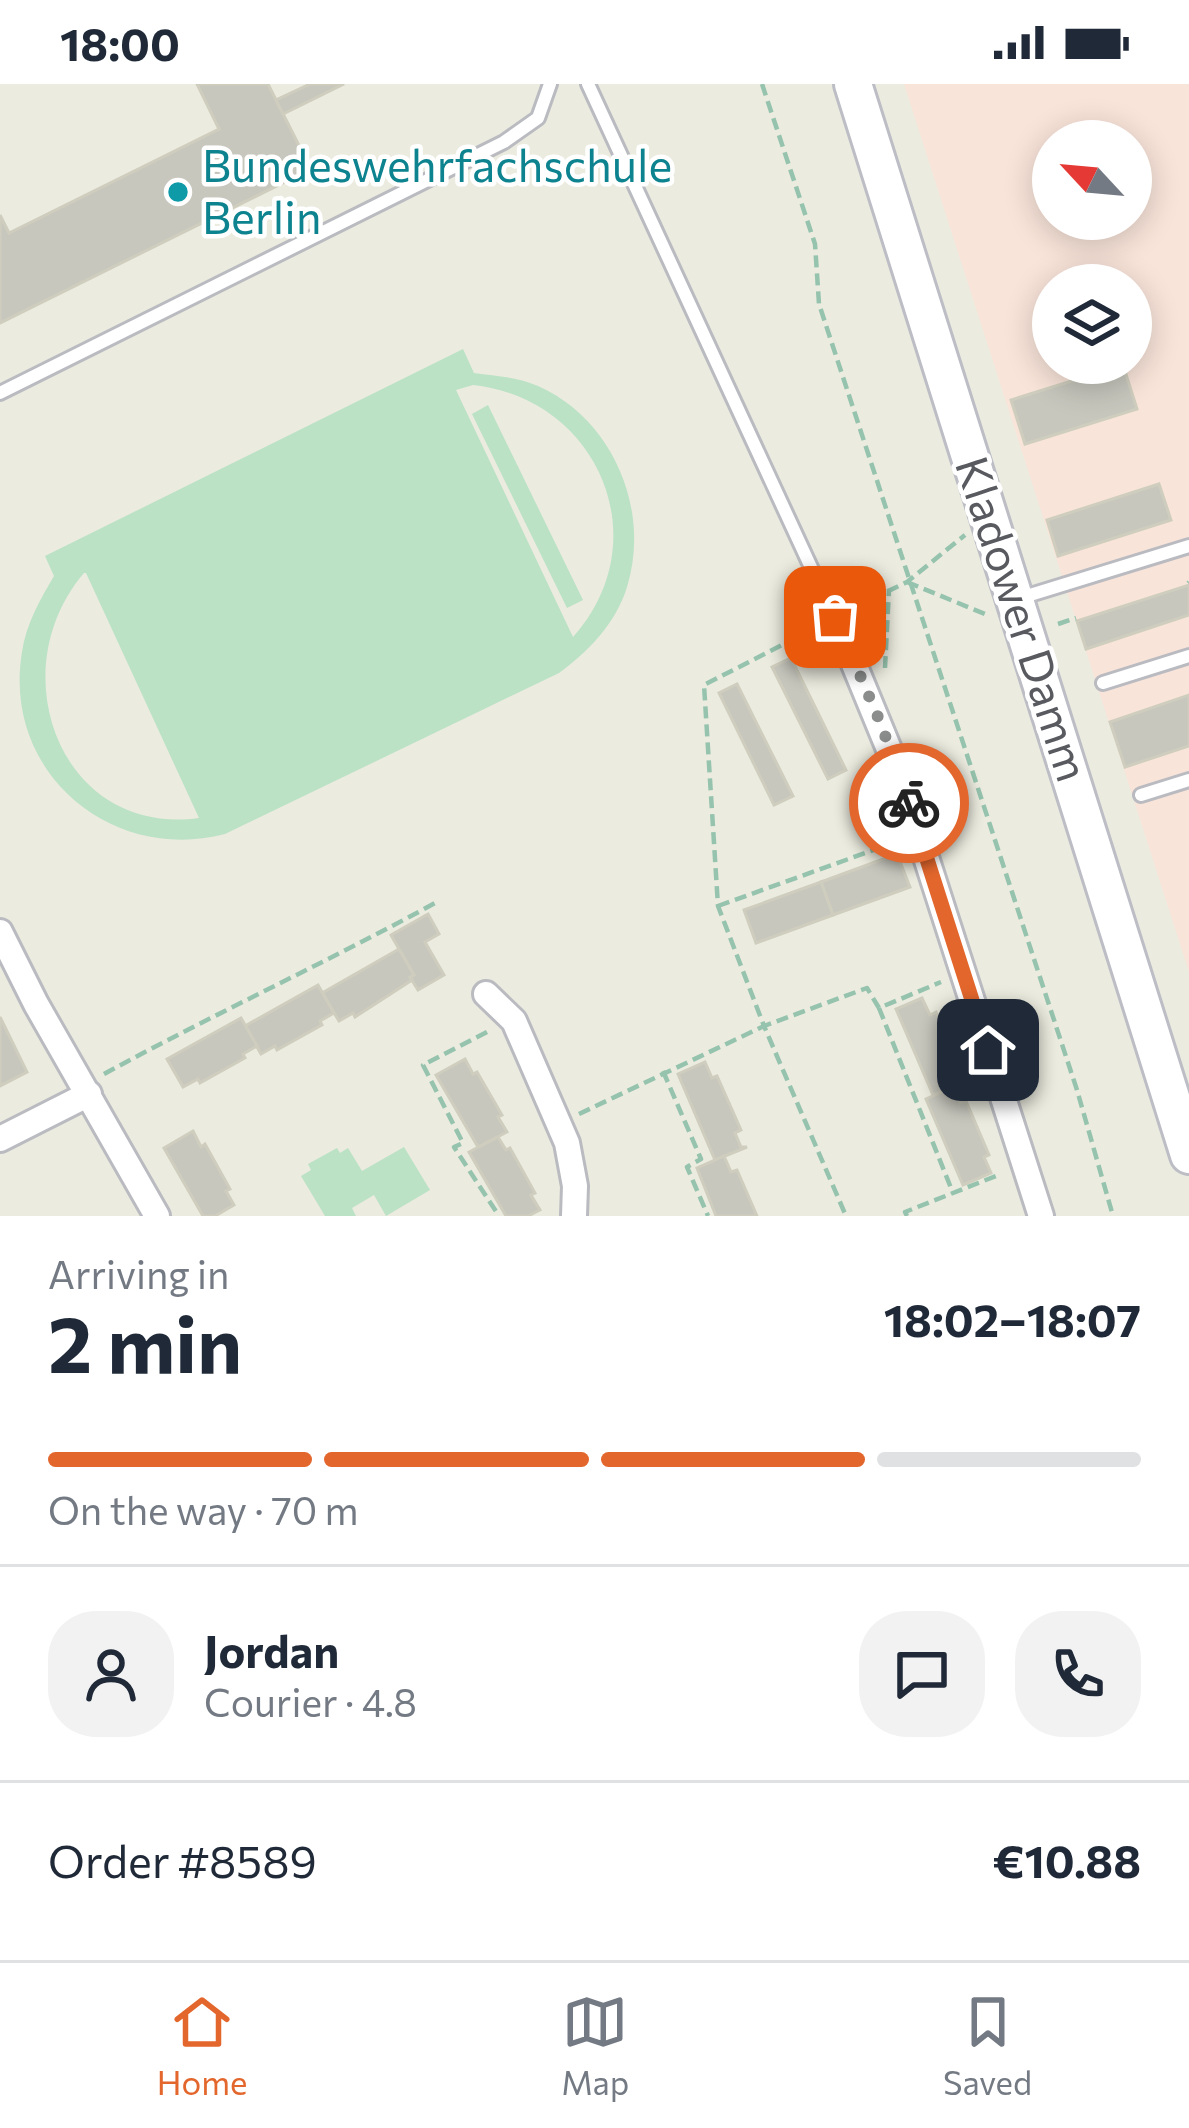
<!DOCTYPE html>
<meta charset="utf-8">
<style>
:root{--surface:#fff;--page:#f2f2f3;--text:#1f2937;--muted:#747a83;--line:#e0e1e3;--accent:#e3672d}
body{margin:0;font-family:Commissioner,sans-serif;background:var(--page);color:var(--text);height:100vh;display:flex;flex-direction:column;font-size:45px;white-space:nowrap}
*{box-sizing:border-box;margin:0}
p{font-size:39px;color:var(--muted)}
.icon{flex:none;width:66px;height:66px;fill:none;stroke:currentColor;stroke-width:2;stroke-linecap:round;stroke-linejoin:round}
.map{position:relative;height:1132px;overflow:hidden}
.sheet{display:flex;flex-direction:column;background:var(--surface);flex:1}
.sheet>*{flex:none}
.needle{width:78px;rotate:296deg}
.controls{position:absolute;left:1032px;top:36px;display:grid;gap:24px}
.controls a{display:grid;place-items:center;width:120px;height:120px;border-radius:50%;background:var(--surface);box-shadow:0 6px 30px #0003;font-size:60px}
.pin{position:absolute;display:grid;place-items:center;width:102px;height:102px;color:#fff;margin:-51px;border-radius:24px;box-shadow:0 6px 18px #0006}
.courier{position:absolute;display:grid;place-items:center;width:120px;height:120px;margin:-60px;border:9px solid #e3672d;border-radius:50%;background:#fff;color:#222;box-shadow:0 3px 15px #0007}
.head em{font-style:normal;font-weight:700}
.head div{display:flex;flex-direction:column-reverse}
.head{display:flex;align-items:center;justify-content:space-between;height:204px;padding:0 48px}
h1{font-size:78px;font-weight:700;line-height:90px}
.bar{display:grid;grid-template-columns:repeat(4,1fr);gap:18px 12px;align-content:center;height:144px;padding:0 48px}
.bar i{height:15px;border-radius:9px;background:var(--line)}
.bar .selected{background:var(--accent)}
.bar p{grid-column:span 4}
.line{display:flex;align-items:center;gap:30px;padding:0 48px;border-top:3px solid var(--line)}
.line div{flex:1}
.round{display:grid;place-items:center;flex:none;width:126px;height:126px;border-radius:48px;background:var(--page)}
.status{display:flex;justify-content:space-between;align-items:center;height:84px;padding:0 60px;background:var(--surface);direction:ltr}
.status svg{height:33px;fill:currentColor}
.tab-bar{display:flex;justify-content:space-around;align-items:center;height:168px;border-top:3px solid var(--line);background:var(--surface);font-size:33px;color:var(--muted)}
.tab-bar a{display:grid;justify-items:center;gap:6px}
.tab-bar .selected{color:var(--accent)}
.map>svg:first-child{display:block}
.medical{fill:#f9e4d9;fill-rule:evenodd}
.green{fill:#bbe2c5;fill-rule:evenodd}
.building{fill:#c8c7be;stroke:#cfcebe;stroke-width:3}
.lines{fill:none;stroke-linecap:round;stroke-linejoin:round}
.lane-casing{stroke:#babbc1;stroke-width:18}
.street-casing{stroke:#babbc1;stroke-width:30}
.secondary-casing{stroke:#bcbdc5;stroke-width:42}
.path{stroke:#95c3ad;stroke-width:4.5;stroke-dasharray:12 6;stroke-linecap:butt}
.lane{stroke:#fff;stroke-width:12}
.street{stroke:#fff;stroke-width:24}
.secondary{stroke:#fff;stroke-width:36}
.done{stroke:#8b8d8c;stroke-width:12;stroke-dasharray:0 21.6}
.route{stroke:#e3672d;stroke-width:15}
.culture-dot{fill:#0f9aa8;stroke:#fff;stroke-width:4.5}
.labels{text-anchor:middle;stroke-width:9;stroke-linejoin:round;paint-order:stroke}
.culture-label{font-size:45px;fill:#0d838f;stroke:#fff;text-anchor:start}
.street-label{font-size:45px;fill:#585a60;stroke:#fff}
</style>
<div class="status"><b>18:00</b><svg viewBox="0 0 49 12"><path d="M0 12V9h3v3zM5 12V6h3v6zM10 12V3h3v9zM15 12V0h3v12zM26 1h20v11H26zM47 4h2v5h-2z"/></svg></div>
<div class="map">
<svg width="1189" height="1132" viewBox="0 0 1189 1132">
<rect width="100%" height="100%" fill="#ebebdf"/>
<path class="medical" d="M 904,0 L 1189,0 L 1189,888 ZM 1053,57 L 1131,57 L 1131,135 L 1053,135 ZM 1053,201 L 1131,201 L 1131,279 L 1053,279 Z"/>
<g class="green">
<path d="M 463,265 L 474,289 C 496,292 518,293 538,302 C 613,335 651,426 627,503 C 616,539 588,568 559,589 L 225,750 C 111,780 2,688 22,568 C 26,540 40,516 54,492 L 45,472 ZM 473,301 C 599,315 659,457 573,553 L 456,306 ZM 84,489 L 86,489 L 199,734 C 60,753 0,587 84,489 Z"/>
<path d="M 488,321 L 583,516 L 567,524 L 472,330 Z"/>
<path d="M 404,1063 L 430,1106 L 386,1132 L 374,1111 L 352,1124 L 356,1132 L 325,1132 L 301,1092 L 311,1086 L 308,1080 L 337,1064 L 340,1069 L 348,1064 L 362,1087 Z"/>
</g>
<g class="building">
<path d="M 197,0 L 268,0 L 311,85 L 0,239 L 0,131 L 9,149 L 219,45 Z"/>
<path d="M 310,0 L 344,0 L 283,30 L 276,16 Z"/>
<path d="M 1123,281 L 1137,325 L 1025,360 L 1011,316 Z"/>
<path d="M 1159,400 L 1171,436 L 1058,472 L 1047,436 Z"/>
<path d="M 1189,501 L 1189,531 L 1086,565 L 1077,537 Z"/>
<path d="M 791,574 L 846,686 L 828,695 L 772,583 Z"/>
<path d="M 737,600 L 793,712 L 774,721 L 719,609 Z"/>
<path d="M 1189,611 L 1189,662 L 1125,683 L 1110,638 Z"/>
<path d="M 897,770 L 910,803 L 833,831 L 821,798 Z"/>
<path d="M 821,798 L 833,831 L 756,859 L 744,826 Z"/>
<path d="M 428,830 L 439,850 L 425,858 L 444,891 L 418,906 L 410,893 L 414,891 L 391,851 Z"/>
<path d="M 399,865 L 414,891 L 410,893 L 412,896 L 355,933 L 353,929 L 339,937 L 322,909 Z"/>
<path d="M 318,901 L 334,929 L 320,937 L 322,941 L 277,966 L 275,962 L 261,970 L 245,942 Z"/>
<path d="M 922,914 L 930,931 L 936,928 L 959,983 L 953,985 L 960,1000 L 933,1011 L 896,925 Z"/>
<path d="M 0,933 L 27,988 L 0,1002 Z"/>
<path d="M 241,934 L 257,962 L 243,970 L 245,974 L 200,999 L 198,995 L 183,1003 L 167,975 Z"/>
<path d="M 465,975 L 473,990 L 477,988 L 502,1031 L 498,1033 L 507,1048 L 478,1063 L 436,991 Z"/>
<path d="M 705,978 L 712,994 L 717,992 L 741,1046 L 735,1049 L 741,1063 L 747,1063 L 715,1076 L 678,990 Z"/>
<path d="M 953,1003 L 960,1019 L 966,1017 L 989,1071 L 984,1073 L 991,1089 L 963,1101 L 926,1015 Z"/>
<path d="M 193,1047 L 201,1063 L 205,1060 L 230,1105 L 226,1107 L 234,1121 L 215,1132 L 203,1132 L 164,1064 Z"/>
<path d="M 498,1053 L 506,1066 L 510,1064 L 535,1109 L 531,1111 L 540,1126 L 528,1132 L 506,1132 L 469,1068 Z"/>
<path d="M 724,1072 L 731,1088 L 737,1086 L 757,1132 L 716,1132 L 697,1084 Z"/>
</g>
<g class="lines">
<defs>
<g id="lane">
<path d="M 588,0 L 821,505"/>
<path d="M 0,309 L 504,58 L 538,34 L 550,0"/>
<path d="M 1017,515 L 1189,462"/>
<path d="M 1103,599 L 1189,572"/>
<path d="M 1141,711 L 1189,696"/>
</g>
<g id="street">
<path d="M 835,534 L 900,692 L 1041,1132"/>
<path d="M 0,848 L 36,920 L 157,1132"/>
<path d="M 486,910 L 514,937 L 567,1059 L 575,1102 L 574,1132"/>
<path d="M 0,1055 L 89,1010"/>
</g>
<path id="secondary" d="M 853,0 L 1189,1071"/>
</defs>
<use href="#lane" class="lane-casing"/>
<use href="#street" class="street-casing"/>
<use href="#secondary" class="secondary-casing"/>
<g class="path">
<path d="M 762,0 L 815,160 L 819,220 L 1077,1006 L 1113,1132"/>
<path d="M 907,498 L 985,530"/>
<path d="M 1188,499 L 1189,498"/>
<path d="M 855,523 L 907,498 L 965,451"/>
<path d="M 1058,540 L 1076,534"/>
<path d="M 813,545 L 704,601 L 718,822 L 764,942 L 867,904 L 879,924 L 941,898"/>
<path d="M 885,584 L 889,506"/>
<path d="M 718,822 L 893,759"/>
<path d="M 879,924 L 953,1109"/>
<path d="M 487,948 L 423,981 L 463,1059 L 454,1063 L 499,1132"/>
<path d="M 663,987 L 701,1075 L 687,1083 L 708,1132"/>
<path d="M 104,990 C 214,930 327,878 437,818"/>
<path d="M 579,1030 L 764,942 L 846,1132"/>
<path d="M 907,1132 L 905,1128 L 1001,1090"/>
</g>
<use href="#lane" class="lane"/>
<use href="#street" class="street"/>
<use href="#secondary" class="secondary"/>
</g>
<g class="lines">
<path class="done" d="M 835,533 L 881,640 L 909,719"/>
<path class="route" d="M 909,719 L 988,966"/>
</g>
<circle class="culture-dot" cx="178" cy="108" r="12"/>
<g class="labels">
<g class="culture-label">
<text x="202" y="98">Bundeswehrfachschule<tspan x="202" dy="52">Berlin</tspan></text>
</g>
<g class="street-label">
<text transform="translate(1022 535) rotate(72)" y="16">Kladower Damm</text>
</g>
</g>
</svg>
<div class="controls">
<a><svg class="needle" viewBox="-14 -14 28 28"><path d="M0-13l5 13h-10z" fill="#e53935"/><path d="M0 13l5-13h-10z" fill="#747a83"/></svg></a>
<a><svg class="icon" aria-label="layers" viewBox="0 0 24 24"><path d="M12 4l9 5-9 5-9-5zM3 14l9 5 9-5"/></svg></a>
</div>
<div class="pin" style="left:835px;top:533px;background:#ea580c"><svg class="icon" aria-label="bag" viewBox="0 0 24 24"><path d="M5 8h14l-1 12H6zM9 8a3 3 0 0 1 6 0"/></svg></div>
<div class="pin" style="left:988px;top:966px;background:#1f2937"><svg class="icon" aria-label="home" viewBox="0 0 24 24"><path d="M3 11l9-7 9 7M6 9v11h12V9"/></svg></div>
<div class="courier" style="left:909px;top:719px"><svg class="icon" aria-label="bike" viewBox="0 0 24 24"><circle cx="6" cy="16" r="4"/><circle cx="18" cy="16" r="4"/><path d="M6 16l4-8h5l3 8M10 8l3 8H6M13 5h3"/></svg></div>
</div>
<section class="sheet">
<div class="head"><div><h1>2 min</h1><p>Arriving in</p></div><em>18:02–18:07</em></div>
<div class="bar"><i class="selected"></i><i class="selected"></i><i class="selected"></i><i></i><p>On the way · 70 m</p></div>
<div class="line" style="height:216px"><a class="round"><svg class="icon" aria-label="person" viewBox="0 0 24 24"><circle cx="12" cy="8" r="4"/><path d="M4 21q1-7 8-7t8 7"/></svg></a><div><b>Jordan</b><p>Courier · 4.8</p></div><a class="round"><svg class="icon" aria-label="chat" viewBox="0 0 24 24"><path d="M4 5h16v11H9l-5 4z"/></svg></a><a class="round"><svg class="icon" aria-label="phone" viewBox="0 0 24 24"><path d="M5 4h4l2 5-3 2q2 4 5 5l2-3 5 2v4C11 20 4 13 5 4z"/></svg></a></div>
<div class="line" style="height:156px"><div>Order #8589</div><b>€10.88</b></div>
</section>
<nav class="tab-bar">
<a class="selected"><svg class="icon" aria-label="home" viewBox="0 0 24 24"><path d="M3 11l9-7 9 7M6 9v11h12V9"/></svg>Home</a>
<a><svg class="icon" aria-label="map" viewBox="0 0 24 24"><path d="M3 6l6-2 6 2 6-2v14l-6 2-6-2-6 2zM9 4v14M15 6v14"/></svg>Map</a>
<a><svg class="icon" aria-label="saved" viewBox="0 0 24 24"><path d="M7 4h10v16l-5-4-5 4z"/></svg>Saved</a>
</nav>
